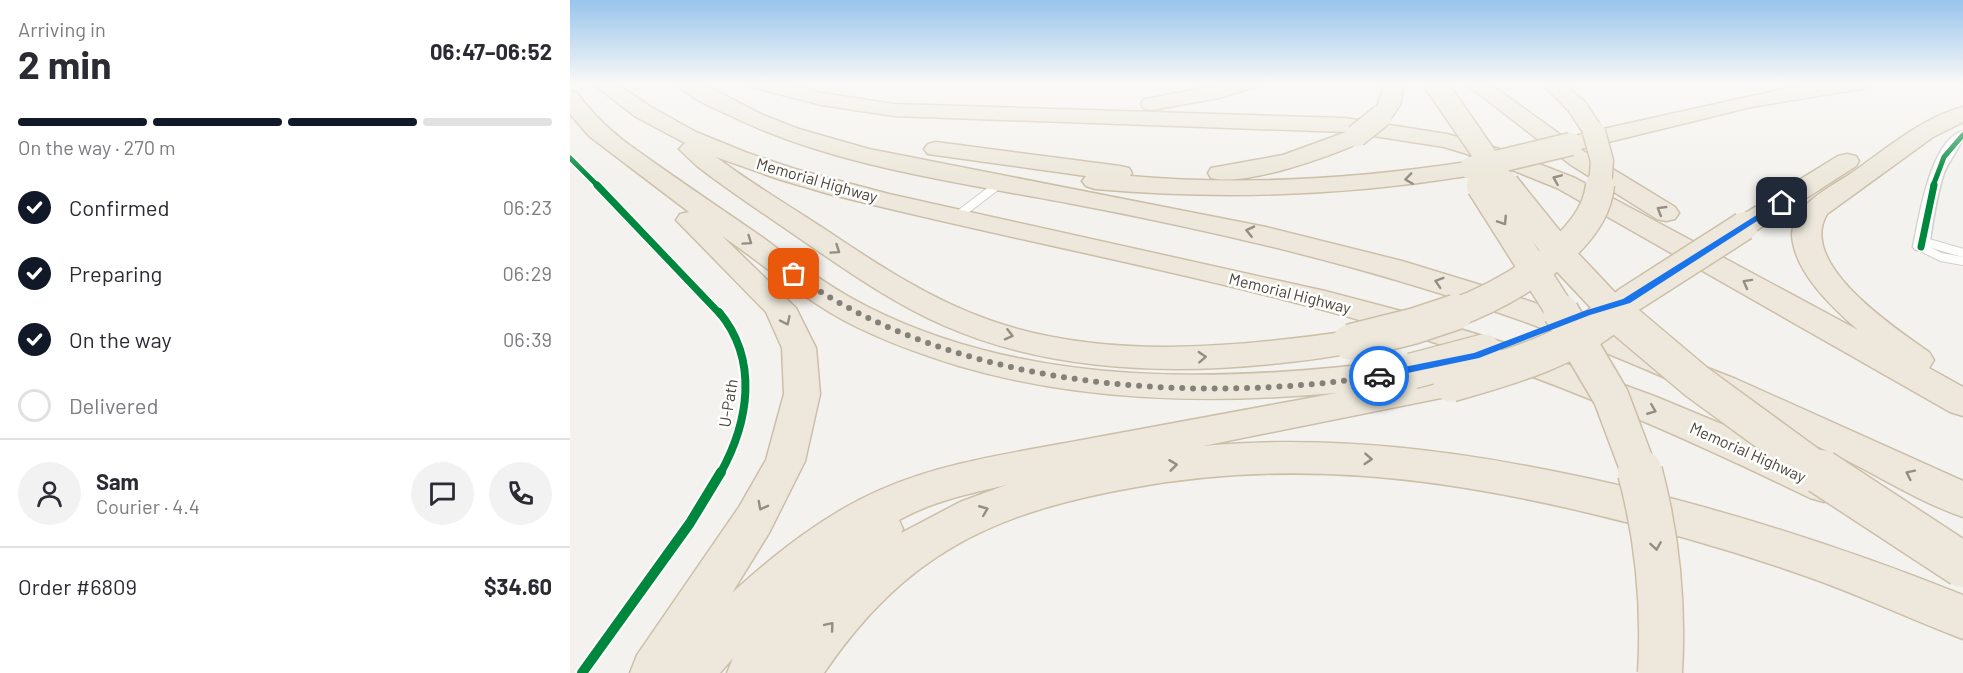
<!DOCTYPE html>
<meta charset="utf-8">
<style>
:root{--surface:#fff;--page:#f2f2f3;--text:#2b2b33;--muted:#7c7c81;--line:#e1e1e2;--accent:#111827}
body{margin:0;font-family:Barlow,sans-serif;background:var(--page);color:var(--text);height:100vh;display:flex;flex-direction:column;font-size:22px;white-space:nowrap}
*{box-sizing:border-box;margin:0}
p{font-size:20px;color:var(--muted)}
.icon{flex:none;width:33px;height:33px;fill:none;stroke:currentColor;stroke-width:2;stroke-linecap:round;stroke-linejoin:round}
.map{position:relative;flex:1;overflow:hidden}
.side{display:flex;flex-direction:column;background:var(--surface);width:570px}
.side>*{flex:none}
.pin{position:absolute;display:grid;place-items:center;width:51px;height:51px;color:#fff;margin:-26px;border-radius:12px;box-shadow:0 3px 9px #0006}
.courier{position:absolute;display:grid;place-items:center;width:60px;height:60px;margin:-30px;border:4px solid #1a73e8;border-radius:50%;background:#fff;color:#222;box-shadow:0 2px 8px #0007}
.headline em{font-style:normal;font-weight:700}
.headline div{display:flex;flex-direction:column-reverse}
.headline{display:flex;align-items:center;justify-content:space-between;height:102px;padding:0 18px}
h1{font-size:39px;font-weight:700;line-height:45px}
.bar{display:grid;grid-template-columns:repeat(4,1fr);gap:9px 6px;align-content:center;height:72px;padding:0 18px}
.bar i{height:8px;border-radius:4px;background:var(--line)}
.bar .selected{background:var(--accent)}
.bar p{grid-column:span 4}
.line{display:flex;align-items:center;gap:15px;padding:0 18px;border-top:2px solid var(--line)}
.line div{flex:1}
.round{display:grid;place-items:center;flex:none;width:63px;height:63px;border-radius:32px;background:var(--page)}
ol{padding:0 18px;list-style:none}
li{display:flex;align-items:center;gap:18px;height:66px}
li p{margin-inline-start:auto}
li .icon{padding:6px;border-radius:50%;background:var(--accent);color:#fff;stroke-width:4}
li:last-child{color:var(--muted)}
li i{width:33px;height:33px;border:3px solid var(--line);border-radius:50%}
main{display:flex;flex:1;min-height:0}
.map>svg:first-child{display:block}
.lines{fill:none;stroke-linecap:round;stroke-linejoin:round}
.lane-far1-casing{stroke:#d2d0cb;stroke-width:8}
.lane-casing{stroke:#d2d0cb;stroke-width:10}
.street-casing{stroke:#d2d0cb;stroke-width:3}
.highway-casing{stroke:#ccbfa9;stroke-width:3}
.lane-far1{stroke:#fdfdfc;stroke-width:6}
.lane{stroke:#fdfdfc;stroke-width:8}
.street{fill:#fdfdfc;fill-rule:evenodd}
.highway{fill:#ede8db;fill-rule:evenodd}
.highway-bridge-far3-casing{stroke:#ccbfa9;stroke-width:25;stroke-linecap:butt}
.highway-bridge-far2-casing{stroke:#ccbfa9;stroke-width:31;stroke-linecap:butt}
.highway-bridge-far1-casing{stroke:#ccbfa9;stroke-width:38;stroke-linecap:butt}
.highway-bridge-casing{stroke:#ccbfa9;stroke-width:47;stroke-linecap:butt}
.highway-bridge-far3{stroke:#ede8db;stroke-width:22}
.highway-bridge-far2{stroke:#ede8db;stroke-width:28}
.highway-bridge-far1{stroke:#ede8db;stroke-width:35}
.highway-bridge{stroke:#ede8db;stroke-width:44}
.cycleway-far3-casing{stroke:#fff;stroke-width:8}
.cycleway-far2-casing{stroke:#fff;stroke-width:10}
.cycleway-far1-casing{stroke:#fff;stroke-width:12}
.cycleway-casing{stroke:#fff;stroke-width:14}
.cycleway-far3{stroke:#00873e;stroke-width:5}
.cycleway-far2{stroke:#00873e;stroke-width:7}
.cycleway-far1{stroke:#00873e;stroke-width:8}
.cycleway{stroke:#00873e;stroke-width:10}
.oneway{stroke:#948e82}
.route{fill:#1a73e8}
.done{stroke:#868178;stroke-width:6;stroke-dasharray:0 10.8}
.labels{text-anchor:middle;stroke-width:5;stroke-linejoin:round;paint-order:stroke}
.street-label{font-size:16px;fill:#4b4439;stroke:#fff}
</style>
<main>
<section class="side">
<div class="headline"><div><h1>2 min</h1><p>Arriving in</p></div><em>06:47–06:52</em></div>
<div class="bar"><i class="selected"></i><i class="selected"></i><i class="selected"></i><i></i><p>On the way · 270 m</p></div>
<ol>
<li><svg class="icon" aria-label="check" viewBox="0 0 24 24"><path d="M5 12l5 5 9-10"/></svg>Confirmed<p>06:23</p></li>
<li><svg class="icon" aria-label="check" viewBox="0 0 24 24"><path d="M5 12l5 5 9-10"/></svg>Preparing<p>06:29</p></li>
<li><svg class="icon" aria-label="check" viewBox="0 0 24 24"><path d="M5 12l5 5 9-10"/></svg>On the way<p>06:39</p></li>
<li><i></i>Delivered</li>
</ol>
<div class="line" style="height:108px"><a class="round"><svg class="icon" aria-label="person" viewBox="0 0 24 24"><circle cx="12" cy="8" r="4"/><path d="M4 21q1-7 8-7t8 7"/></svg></a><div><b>Sam</b><p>Courier · 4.4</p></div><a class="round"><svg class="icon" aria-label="chat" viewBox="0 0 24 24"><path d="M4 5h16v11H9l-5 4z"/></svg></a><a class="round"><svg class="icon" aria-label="phone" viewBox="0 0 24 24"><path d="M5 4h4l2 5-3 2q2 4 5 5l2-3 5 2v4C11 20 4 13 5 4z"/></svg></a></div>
<div class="line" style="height:78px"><div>Order #6809</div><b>$34.60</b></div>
</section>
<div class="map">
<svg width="1393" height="673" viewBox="0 0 1393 673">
<rect width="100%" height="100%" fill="#f4f2ee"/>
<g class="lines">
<defs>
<path id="lane-far1" d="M 426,186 L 430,183"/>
<g id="lane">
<path d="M 386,217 L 428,185"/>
<path d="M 1352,241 L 1393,253"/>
<path d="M 1351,247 L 1371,257 L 1393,261"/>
</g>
<path id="street" d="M 1393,131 C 1393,146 1380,158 1374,173 C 1366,197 1363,222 1359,247 L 1356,250 L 1346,250 L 1343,247 C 1349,219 1360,140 1393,131 Z"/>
<g id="highway">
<path d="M 22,83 L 46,83 L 81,107 L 126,132 L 175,152 L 225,169 L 319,194 L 755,291 L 831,311 L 958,350 L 1084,396 L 1207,447 L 1268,474 L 1274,486 L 1268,498 L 1254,502 L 1240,498 C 1100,430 957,368 807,325 C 627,273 441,240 259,194 L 208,179 L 146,157 C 181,183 219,206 256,230 C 308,265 360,299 419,320 C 533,360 662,348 780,331 L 792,334 L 797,342 L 792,350 C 766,357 738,360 711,363 C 600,375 480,372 375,326 C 325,304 280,273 235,242 C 199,217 162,193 127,166 L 109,149 L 115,143 L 66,117 Z"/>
<path d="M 106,83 L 131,83 L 193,115 L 229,129 L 299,149 L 696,227 L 832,261 L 917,287 L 1001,315 L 1166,379 L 1393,481 L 1393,517 C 1352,503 1314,479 1276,460 C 1206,426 1135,394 1063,364 C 881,287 697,241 503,204 C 388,182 265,167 159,115 C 141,107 119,98 106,83 Z"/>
<path d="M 178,83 L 215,83 L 252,93 L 324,104 L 775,118 L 877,134 L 933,150 L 1005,178 L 1288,330 C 1262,307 1224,272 1222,235 C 1222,224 1231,210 1238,203 C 1250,192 1266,183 1280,174 C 1315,150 1351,118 1393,107 L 1393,122 L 1363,137 L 1257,214 C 1227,264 1325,328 1359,352 L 1364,360 L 1359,368 L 1393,387 L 1393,416 L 1380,412 L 987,188 L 917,160 L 874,147 L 797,135 L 794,141 C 761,156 676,187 641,178 L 638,173 L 641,168 L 713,155 L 776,132 L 324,116 L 252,105 L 181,87 Z"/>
<path d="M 656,83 L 689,83 L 686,87 L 649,98 L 582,110 L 574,109 L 571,104 L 574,99 L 582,98 Z"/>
<path d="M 814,83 L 834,83 L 830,105 L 819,121 L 811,123 L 803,121 L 800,116 L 808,104 Z"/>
<path d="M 895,83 L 919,83 L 995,138 L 1014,134 L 999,111 L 971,83 L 993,83 L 1015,102 L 1033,129 L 1218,88 L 1244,83 L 1301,83 L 1298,87 L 1291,89 L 1181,107 L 1010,149 L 1105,207 L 1109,213 L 1105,219 L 1096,221 L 1087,219 L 1001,165 Z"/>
<path d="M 0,91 L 7,93 C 21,112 35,126 54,141 C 99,174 146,205 192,237 C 226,262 260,288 298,307 C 465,391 662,382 842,359 L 854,363 L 859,371 L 856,376 L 881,372 L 894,375 L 899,384 L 894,393 L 881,396 L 633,446 C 765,434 892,451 1021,479 C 1148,507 1272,547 1393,595 L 1393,639 C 1343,620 1294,597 1244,579 C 1171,553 1095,531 1019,513 C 865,476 718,459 561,488 C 422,513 335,554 254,673 L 157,673 L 163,658 L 150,673 L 60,673 L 67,655 L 169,507 L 196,460 L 214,394 L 212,348 L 196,312 L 106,220 L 110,214 L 119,212 L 19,136 L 0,114 ZM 152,236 C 193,264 231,297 275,321 C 311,340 350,354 389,366 C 513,402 638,404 766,393 C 681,409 597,424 512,440 C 443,453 374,462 310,490 C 255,514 206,553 162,593 L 199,533 L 235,461 L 250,394 L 246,348 L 226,308 ZM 436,485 L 390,502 L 331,533 L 333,529 L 329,520 C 363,501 398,494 436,485 Z"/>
<path d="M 366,142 L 550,166 L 559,168 L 562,173 L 560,176 C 673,186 785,179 897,162 L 906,164 L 909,169 L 906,174 L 897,176 C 773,196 650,200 525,189 L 516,186 L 512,181 L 516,176 L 358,154 L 354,149 L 358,144 Z"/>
<path d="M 1277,154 L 1286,156 L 1289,161 L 1286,166 L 1184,232 L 1174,234 L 1164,232 L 1160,226 L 1164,220 L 1268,156 Z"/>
</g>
</defs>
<use href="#lane-far1" class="lane-far1-casing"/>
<use href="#lane" class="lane-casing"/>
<use href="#street" class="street-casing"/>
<use href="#highway" class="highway-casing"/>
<use href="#lane-far1" class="lane-far1"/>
<use href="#lane" class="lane"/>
<use href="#street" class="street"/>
<use href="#highway" class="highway"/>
<defs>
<g id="highway-bridge-far3">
<path d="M 865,83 L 936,186"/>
<path d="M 1024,132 L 1032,161 L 1030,186"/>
<path d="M 786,136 L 811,116"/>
<path d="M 901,168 L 1001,144"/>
</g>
<g id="highway-bridge-far2">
<path d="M 935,185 L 997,262 L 1046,314"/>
<path d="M 911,186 L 992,314"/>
<path d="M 882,314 C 933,295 1025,245 1030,185"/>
<path d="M 1042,314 L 1057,301 L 1174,226"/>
</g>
<g id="highway-bridge-far1">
<path d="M 991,312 L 1041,397 L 1070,474"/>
<path d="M 1044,312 L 1127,382 L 1253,474"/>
<path d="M 780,342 L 844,326 L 886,312"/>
<path d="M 842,371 L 914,352"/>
<path d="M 881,384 C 937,368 999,351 1044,312"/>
</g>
<g id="highway-bridge">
<path d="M 1070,472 C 1088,539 1094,604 1090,673"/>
<path d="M 1251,472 L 1393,565"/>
</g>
</defs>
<use href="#highway-bridge-far3" class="highway-bridge-far3-casing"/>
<use href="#highway-bridge-far2" class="highway-bridge-far2-casing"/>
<use href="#highway-bridge-far1" class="highway-bridge-far1-casing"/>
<use href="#highway-bridge" class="highway-bridge-casing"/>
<use href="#highway-bridge-far3" class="highway-bridge-far3"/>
<use href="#highway-bridge-far2" class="highway-bridge-far2"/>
<use href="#highway-bridge-far1" class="highway-bridge-far1"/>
<use href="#highway-bridge" class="highway-bridge"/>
<defs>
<g id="cycleway-far3">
<path d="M 0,158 L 28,186"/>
<path d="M 1363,186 L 1374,157 L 1393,135"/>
</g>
<g id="cycleway-far2">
<path d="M 27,185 L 150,314"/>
<path d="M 1351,247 L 1364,185"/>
</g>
<path id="cycleway-far1" d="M 149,312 C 189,360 179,422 150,474"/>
<path id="cycleway" d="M 12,673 L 120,523 L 151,472"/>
</defs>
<use href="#cycleway-far3" class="cycleway-far3-casing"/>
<use href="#cycleway-far2" class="cycleway-far2-casing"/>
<use href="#cycleway-far1" class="cycleway-far1-casing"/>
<use href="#cycleway" class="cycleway-casing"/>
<use href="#cycleway-far3" class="cycleway-far3"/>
<use href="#cycleway-far2" class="cycleway-far2"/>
<use href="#cycleway-far1" class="cycleway-far1"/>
<use href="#cycleway" class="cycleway"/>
</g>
<defs><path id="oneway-chevron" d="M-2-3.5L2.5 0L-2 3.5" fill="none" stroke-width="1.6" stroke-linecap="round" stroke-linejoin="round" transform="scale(1.5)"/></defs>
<g class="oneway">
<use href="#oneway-chevron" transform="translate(839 179) rotate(172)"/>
<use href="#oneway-chevron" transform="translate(987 179) rotate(-157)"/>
<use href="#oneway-chevron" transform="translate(1091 210) rotate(-149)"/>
<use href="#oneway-chevron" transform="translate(933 221) rotate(57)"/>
<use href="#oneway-chevron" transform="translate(680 231) rotate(-167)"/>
<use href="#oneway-chevron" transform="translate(178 241) rotate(35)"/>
<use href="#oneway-chevron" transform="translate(266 250) rotate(34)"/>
<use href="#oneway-chevron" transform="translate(869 282) rotate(-162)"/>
<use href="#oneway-chevron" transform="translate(1177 283) rotate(-151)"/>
<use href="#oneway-chevron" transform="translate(216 321) rotate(65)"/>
<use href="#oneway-chevron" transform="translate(439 335) rotate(14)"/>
<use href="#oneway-chevron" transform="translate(632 357) rotate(-3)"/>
<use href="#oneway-chevron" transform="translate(1082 410) rotate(22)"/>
<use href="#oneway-chevron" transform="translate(798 459) rotate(4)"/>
<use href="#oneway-chevron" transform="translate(603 465) rotate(-7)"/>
<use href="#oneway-chevron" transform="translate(1340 474) rotate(-154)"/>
<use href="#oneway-chevron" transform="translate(192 506) rotate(118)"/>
<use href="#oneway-chevron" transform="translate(414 510) rotate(-22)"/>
<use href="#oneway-chevron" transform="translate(1086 546) rotate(81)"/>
<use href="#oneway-chevron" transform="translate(260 626) rotate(-50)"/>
</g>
<linearGradient id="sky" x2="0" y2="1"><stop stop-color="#98c4ec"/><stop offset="0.47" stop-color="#faf9f7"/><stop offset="1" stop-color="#faf9f7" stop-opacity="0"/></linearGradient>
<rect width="1393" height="178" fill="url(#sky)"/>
<path class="route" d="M 1209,201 L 1215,203 L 1060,303 L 1020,315 L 909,358 L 809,379 L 804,376 L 809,372 L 904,353 L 1014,311 L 1053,299 Z"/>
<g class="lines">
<path class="done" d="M 224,274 C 385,389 619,405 809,376"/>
</g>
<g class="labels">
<g class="street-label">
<text transform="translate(247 180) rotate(16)" y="6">Memorial Highway</text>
<text transform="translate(720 293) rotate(14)" y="6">Memorial Highway</text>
<text transform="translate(158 403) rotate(-81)" y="6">U-Path</text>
<text transform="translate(1178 452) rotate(24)" y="6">Memorial Highway</text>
</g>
</g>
</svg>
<div class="pin" style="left:224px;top:274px;background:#ea580c"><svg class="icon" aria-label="bag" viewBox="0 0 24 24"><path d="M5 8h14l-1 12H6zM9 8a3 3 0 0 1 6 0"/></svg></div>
<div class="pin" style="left:1212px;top:203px;background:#1f2937"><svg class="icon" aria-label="home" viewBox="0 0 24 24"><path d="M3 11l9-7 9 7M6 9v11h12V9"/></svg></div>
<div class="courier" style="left:809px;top:376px"><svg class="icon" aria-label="car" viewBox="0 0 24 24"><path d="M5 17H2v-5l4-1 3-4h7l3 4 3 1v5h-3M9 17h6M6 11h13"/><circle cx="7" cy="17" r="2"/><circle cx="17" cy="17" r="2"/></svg></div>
</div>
</main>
